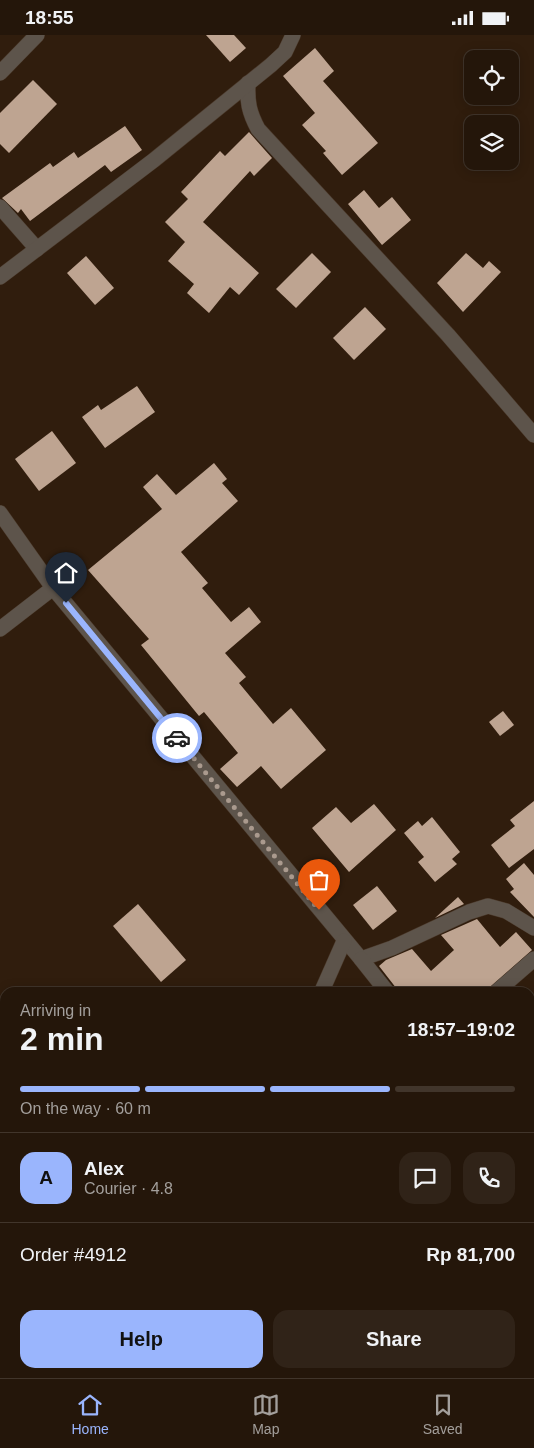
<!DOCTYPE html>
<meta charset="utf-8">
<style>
:root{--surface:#24160a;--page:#302318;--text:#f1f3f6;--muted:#a39f9c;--line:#41352b;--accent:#9ab5fd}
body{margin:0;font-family:Helvetica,sans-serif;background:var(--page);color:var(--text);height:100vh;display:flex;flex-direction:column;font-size:19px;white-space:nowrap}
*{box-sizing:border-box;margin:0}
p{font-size:16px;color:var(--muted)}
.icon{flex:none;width:28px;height:28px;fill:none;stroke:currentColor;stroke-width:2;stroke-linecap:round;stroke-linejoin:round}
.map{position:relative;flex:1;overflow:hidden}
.panel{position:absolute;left:0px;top:952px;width:535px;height:391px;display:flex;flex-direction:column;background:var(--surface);border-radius:15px 15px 0 0;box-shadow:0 2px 12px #0003,0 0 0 1px var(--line)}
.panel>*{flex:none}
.fabs{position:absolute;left:464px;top:15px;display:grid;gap:10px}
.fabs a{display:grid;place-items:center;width:55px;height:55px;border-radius:10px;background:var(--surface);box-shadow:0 2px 12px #0003,0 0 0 1px var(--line);font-size:25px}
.pin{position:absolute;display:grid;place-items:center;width:42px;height:42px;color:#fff;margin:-51px -21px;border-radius:50% 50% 50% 0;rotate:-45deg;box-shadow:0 0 5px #0007}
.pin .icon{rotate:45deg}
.courier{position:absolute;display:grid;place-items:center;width:50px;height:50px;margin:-25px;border:4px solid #9ab5fd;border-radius:50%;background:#fff;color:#222;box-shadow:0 1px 6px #0007}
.head em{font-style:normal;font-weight:800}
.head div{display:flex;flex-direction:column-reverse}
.head{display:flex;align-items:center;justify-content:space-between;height:85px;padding:0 20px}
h1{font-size:32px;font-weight:800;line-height:38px}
.bar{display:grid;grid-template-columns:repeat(4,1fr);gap:8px 5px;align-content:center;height:60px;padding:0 20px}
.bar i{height:6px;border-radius:4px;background:var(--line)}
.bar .on{background:var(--accent)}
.bar p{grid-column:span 4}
.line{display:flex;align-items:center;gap:12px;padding:0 20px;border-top:1px solid var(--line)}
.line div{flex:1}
.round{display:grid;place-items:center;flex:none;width:52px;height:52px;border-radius:15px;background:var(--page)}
.cta{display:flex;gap:10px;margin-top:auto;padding:10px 20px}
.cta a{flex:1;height:58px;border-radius:15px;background:var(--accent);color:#111;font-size:20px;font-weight:800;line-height:58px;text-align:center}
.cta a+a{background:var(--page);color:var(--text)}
.status{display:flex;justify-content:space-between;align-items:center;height:35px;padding:0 25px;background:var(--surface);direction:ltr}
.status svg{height:14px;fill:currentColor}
.tabs{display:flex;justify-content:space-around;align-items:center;height:70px;border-top:1px solid var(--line);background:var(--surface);font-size:14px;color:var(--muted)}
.tabs a{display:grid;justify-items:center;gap:2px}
.tabs .on{color:var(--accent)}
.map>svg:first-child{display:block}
.building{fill:#bea491}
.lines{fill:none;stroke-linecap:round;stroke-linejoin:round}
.minor-casing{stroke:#4a3829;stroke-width:16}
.minor{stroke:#5d544b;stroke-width:15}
.done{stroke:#aa9a8e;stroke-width:5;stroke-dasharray:0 9}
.route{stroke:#9ab5fd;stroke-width:6}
</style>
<div class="status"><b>18:55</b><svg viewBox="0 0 49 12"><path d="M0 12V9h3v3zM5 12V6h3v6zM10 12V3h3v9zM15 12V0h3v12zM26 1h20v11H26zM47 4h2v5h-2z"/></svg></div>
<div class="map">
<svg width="534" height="1343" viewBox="0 0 534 1343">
<rect width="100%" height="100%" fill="#301d0d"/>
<g class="building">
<path d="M 206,0 L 234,0 L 246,13 L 230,27 Z"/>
<path d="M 315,13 L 334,36 L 323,46 L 378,108 L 342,140 L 323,118 L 326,116 L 302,90 L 315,78 L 283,41 Z"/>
<path d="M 33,45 L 57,69 L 9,118 L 0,109 L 0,78 Z"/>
<path d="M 125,91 L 142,115 L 111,137 L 105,130 L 30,186 L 21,174 L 18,178 L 2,163 L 50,128 L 53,132 L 74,117 L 78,123 Z"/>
<path d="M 249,97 L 272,123 L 254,141 L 250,136 L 203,187 L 259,238 L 239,260 L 230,252 L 209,278 L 187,258 L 194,249 L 168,226 L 185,207 L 165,187 L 188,164 L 181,157 L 220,116 L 225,121 Z"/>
<path d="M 364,155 L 379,173 L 392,162 L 411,185 L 382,210 L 348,169 Z"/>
<path d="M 312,218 L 331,237 L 296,273 L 276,254 Z"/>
<path d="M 466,218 L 483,233 L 489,226 L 501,237 L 463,277 L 437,248 Z"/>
<path d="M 86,221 L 114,253 L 95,270 L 67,238 Z"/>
<path d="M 365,272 L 386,294 L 354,325 L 333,303 Z"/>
<path d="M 137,351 L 155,377 L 105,413 L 82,382 L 98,370 L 101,375 Z"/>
<path d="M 52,396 L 76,428 L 39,456 L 15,424 Z"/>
<path d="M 214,428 L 227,444 L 222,448 L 238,466 L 181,517 L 208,548 L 202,553 L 231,587 L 249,572 L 261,587 L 225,618 L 246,642 L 239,648 L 273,689 L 291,673 L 326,715 L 281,754 L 261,731 L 237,752 L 220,734 L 238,718 L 204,677 L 199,681 L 141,610 L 149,604 L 88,535 L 162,474 L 143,452 L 157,439 L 176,460 Z"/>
<path d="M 503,676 L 514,690 L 500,701 L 489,687 Z"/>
<path d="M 534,766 L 534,814 L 509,833 L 491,810 L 515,791 L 510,785 Z"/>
<path d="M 374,769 L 396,795 L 349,837 L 312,793 L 336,772 L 351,788 Z"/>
<path d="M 432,782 L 460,817 L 452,824 L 457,829 L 435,847 L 418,827 L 424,822 L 404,798 L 418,786 L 422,791 Z"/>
<path d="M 524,828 L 534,840 L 534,882 L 510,857 L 514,854 L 506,844 Z"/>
<path d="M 377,851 L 397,876 L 373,895 L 353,870 Z"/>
<path d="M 458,862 L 464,869 L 435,883 Z"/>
<path d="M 138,869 L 186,925 L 161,947 L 113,891 Z"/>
<path d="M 477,884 L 500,912 L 516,897 L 532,915 L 484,958 L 400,958 L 379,931 L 386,925 L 412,914 L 431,936 L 454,915 L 441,900 Z"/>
</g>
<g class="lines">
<defs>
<g id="minor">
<path d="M 0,38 L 37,0"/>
<path d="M 248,48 C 247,67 249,77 258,94 L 448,300 L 534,400"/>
<path d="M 0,172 L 37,214"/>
<path d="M 0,242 L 154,125 L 271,30 L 285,17 L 293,0"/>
<path d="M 0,478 L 53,553 L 361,924 L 392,913 L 469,877 L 488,871 L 506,876 L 534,893"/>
<path d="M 0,594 L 53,553"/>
<path d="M 361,924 L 388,958"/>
<path d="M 321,958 L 344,906"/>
<path d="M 495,958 L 534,924"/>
<path d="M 0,1194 L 5,1190"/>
</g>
</defs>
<use href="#minor" class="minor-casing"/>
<use href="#minor" class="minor"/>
</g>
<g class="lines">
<path class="done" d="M 177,703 L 319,875"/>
<path class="route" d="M 66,568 L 177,703"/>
</g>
</svg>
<div class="fabs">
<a><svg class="icon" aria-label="locate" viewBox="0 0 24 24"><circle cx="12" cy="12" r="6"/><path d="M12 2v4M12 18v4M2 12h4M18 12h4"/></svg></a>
<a><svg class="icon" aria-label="layers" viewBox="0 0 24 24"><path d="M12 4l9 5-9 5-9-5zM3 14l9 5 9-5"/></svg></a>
</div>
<div class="pin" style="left:319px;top:875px;background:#ea580c"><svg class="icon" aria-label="bag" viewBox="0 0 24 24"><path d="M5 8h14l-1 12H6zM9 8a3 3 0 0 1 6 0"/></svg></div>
<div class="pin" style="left:66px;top:568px;background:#1f2937"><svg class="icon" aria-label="home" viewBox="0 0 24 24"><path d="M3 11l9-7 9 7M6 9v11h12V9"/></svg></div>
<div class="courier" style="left:177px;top:703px"><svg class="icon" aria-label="car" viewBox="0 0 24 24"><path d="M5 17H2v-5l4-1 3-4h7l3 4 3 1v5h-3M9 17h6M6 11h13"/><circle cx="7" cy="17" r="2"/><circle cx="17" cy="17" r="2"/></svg></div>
<section class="panel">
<div class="head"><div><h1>2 min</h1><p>Arriving in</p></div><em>18:57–19:02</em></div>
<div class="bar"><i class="on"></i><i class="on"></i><i class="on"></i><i></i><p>On the way · 60 m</p></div>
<div class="line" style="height:90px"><b class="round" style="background:var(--accent);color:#111">A</b><div><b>Alex</b><p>Courier · 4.8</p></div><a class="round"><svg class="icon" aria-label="chat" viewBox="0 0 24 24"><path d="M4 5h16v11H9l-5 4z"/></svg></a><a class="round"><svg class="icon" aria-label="phone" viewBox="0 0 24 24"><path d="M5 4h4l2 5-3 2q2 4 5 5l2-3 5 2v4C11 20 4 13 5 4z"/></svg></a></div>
<div class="line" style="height:65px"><div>Order #4912</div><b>Rp 81,700</b></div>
<div class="cta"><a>Help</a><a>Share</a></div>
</section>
</div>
<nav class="tabs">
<a class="on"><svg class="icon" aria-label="home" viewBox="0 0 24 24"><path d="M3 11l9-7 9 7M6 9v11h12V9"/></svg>Home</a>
<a><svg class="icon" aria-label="map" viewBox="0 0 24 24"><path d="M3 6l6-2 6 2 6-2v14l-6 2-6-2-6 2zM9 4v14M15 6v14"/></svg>Map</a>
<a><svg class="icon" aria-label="saved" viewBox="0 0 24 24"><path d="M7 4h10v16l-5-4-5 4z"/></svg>Saved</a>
</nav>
